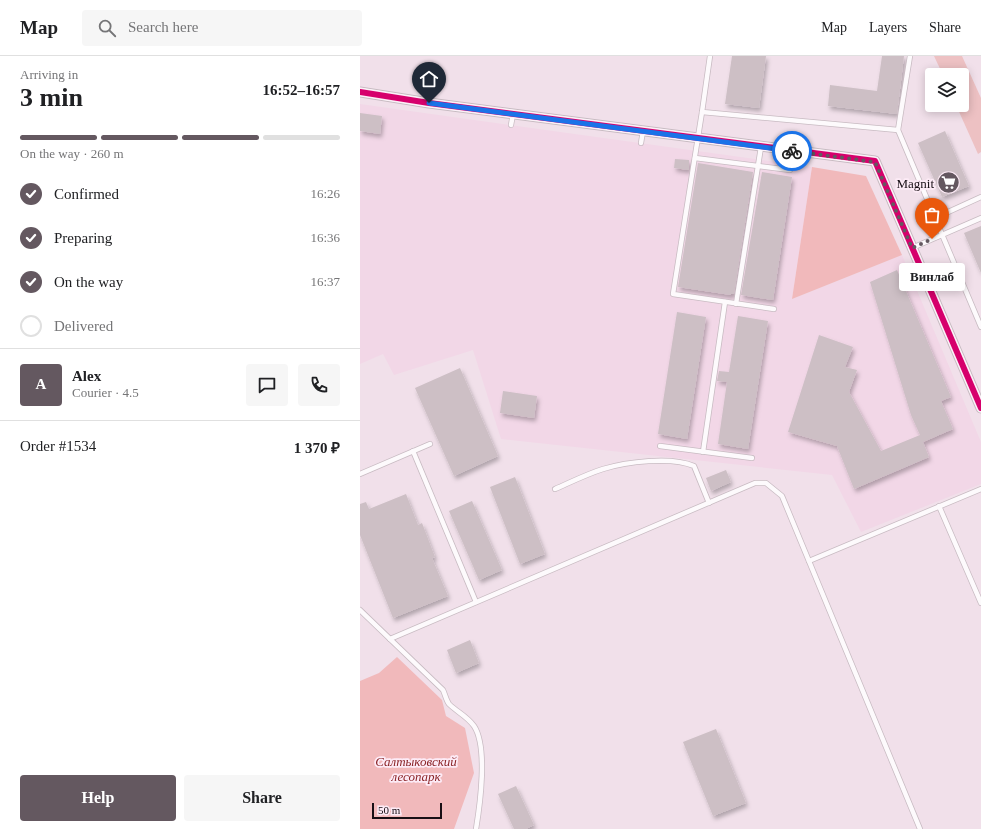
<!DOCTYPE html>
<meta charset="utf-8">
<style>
:root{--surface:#fff;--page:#f6f6f6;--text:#202124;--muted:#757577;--line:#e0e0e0;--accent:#645860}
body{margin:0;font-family:Georgia,serif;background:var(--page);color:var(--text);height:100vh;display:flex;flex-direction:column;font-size:15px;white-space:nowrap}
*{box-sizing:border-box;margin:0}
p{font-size:13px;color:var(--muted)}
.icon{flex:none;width:22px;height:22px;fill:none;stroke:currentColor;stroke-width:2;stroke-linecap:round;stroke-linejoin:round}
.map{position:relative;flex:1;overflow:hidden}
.details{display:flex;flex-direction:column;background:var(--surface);width:360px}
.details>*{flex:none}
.fabs{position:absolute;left:565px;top:12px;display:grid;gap:8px}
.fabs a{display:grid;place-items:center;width:44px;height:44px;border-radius:4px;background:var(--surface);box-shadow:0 2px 10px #0003;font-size:20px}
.scale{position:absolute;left:12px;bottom:10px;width:70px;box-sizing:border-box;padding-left:4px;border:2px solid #180f15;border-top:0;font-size:11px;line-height:14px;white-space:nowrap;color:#180f15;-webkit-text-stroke:3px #fdebf6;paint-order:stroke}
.pin{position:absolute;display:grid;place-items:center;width:34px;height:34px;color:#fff;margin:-41px -17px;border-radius:50% 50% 50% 0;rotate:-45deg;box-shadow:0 0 4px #0007}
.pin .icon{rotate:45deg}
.courier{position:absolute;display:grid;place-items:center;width:40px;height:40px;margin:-20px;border:3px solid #1a73e8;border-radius:50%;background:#fff;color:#222;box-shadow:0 1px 5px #0007}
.bubble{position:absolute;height:28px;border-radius:4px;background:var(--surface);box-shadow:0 2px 10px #0003;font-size:13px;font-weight:800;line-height:28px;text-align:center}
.head em{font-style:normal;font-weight:800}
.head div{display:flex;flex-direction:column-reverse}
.head{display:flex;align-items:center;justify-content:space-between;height:68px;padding:0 20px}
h1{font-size:26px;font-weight:800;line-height:30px}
.bar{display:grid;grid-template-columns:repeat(4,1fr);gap:6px 4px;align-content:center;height:48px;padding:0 20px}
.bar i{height:5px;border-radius:3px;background:var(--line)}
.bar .active{background:var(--accent)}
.bar p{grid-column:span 4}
.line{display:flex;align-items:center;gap:10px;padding:0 20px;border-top:1px solid var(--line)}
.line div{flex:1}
.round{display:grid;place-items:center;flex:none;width:42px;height:42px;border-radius:4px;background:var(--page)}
ol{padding:0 20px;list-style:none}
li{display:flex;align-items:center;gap:12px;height:44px}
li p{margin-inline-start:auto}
li .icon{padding:4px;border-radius:50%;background:var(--accent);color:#fff;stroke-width:4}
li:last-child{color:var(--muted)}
li i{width:22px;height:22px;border:2px solid var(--line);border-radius:50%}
.cta{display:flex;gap:8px;margin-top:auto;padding:8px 20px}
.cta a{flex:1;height:46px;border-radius:4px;background:var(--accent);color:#fff;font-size:16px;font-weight:800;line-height:46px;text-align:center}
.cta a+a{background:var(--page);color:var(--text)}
header{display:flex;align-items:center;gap:24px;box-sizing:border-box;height:56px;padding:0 20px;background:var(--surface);border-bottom:1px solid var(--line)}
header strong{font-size:19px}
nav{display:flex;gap:22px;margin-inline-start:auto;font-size:14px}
.search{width:280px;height:36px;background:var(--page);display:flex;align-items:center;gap:10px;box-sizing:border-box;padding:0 14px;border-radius:4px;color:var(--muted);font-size:15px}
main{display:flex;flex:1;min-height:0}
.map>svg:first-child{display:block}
.built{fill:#f2d7e7}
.green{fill:#edc1c3}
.forest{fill:#f1b9bb}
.building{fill:#cdbfc5;filter:url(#shadow)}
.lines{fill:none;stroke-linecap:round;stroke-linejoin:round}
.lane-casing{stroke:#c8bbc2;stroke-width:6}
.street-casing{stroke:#c8bbc2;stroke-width:11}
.lane{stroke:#fdfafc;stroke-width:4.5}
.street{stroke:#fdfafc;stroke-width:9}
.cycleway-casing{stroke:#fdebf6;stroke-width:8}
.cycleway{stroke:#d6006c;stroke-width:6}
.done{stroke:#645860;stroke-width:4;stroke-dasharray:0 7.2}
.route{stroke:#1a73e8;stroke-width:5}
.labels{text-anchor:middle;stroke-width:3.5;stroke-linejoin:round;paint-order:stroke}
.poi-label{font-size:13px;fill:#180f15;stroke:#fdebf6;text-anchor:end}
.park-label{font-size:13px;font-style:italic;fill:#8b2528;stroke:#fdebf6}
</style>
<header>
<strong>Map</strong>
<div class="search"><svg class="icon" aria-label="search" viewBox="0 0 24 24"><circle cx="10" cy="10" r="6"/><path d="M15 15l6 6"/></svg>Search here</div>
<nav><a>Map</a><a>Layers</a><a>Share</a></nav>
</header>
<main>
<section class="details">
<div class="head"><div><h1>3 min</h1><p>Arriving in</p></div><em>16:52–16:57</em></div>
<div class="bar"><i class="active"></i><i class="active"></i><i class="active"></i><i></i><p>On the way · 260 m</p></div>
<ol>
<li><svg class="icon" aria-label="check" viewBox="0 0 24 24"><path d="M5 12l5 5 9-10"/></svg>Confirmed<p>16:26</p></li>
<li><svg class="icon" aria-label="check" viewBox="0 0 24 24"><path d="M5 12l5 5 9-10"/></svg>Preparing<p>16:36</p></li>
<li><svg class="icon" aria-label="check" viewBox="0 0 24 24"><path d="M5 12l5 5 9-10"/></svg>On the way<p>16:37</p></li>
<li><i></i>Delivered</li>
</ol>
<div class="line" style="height:72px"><b class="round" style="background:var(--accent);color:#fff">A</b><div><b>Alex</b><p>Courier · 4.5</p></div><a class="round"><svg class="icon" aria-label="chat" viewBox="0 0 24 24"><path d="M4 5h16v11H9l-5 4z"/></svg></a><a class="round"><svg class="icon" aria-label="phone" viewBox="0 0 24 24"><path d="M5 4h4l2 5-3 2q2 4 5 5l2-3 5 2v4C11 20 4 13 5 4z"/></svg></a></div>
<div class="line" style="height:52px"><div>Order #1534</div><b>1 370 ₽</b></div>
<div class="cta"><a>Help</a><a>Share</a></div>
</section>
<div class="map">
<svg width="621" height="773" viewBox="0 0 621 773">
<defs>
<filter id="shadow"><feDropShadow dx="2" dy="3.5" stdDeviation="2" flood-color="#0004"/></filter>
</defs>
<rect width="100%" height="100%" fill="#f1e0ea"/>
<path class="built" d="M 0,48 L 452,111 L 432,243 L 542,199 L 621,386 L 621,428 L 501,476 L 472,419 L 141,383 L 113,294 L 34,319 L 23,298 L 0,308 Z"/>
<path class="green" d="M 574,0 L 602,0 L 621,42 L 621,96 L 618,98 L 596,49 L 602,49 L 602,19 L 583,19 Z"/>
<g class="forest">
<path d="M 452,111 L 506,120 L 542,199 L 432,243 Z"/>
<path d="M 37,601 L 82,644 L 86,660 L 105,672 L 114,717 L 94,773 L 0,773 L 0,625 L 19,617 Z"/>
</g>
<g class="building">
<path d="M 372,0 L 406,0 L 399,52 L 365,48 Z"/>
<path d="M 522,0 L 544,0 L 537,58 L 468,50 L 470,29 L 517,35 Z"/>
<path d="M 0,57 L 22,60 L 20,78 L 0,75 Z"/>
<path d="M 585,75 L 609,130 L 582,141 L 558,87 Z"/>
<path d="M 315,103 L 329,104 L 329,114 L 314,112 Z"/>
<path d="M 338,107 L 393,116 L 374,238 L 371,238 L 371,239 L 318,231 Z"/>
<path d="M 402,116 L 432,121 L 413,244 L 381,239 Z"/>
<path d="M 621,170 L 621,217 L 604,177 Z"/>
<path d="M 537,214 L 591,341 L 581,345 L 593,373 L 563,386 L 569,401 L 494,433 L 477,390 L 428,376 L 459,279 L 493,291 L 485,311 L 497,314 L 489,336 L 521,395 L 560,379 L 551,359 L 510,226 Z"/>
<path d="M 317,256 L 346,261 L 327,383 L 298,378 Z"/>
<path d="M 378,260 L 408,265 L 388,393 L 358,388 L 367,326 L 357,325 L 359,315 L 369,316 Z"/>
<path d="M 100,312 L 138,400 L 94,420 L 55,332 Z"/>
<path d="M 143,335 L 177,340 L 174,362 L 140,357 Z"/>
<path d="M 366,414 L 371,426 L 351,435 L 346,422 Z"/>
<path d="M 155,421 L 185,498 L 160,508 L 130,431 Z"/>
<path d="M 46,438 L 58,469 L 62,467 L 75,501 L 72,502 L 88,540 L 33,562 L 0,479 L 0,448 L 6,446 L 9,453 Z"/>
<path d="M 112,445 L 142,514 L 119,524 L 89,455 Z"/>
<path d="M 110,584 L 119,607 L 96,617 L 87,594 Z"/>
<path d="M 356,673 L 386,747 L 353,760 L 323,686 Z"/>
<path d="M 156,730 L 174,769 L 166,773 L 154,773 L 138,738 Z"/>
</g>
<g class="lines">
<defs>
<g id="lane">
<path d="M 350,0 L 342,56 L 538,74"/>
<path d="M 550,0 L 538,74 L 621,271"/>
<path d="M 342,56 L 313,238 L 414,253"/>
<path d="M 151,69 L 153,58"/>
<path d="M 281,87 L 283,75"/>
<path d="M 335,102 L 430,114"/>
<path d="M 575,162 L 621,141"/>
<path d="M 552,192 L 621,162"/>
<path d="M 376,248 L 401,91"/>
<path d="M 300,390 L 392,402"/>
<path d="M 53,395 L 116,546"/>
<path d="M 343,396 L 365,246"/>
<path d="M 0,418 L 70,388"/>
<path d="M 195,433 C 211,426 227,418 243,413 C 266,406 311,400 334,410 L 349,447"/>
<path d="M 579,450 L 621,547"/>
<path d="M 449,505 L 621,433"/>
<path d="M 0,554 L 83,634 C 85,638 86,644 89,648 C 97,656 107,660 114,670 C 128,691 120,749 116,773"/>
<path d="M 30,583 L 395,427 L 406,427 L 422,440 L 560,773"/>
</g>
<path id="street" d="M 0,36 L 69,47 L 515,105 L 621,352"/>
</defs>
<use href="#lane" class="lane-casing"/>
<use href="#street" class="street-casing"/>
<use href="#lane" class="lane"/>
<use href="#street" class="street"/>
<defs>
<path id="cycleway" d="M 0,36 L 69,47 L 515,105 L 621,352"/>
</defs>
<use href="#cycleway" class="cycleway-casing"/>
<use href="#cycleway" class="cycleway"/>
</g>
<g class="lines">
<path class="done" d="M 432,95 L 515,106 L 552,192 L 572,183"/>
<path class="route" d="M 69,47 L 432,95"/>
</g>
<defs>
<symbol id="supermarket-disc" viewBox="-11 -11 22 22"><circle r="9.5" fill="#645860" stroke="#fdebf6"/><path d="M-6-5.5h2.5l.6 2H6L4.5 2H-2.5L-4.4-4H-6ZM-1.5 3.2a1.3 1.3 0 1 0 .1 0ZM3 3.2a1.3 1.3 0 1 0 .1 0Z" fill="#fff"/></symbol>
</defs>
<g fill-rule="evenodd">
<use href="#supermarket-disc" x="576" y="114" width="25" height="25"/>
</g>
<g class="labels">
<g class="poi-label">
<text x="574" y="132">Magnit</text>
</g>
<g class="park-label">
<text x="56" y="710">Салтыковский<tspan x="56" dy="15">лесопарк</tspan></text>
</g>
</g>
</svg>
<div class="fabs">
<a><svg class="icon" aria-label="layers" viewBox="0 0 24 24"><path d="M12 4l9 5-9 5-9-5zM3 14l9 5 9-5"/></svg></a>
</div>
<div class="scale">50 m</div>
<div class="pin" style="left:572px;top:183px;background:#ea580c"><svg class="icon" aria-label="bag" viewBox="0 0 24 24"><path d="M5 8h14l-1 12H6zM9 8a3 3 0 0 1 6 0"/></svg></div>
<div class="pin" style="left:69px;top:47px;background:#1f2937"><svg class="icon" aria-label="home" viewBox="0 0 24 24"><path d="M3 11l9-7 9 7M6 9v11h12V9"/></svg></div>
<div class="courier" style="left:432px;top:95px"><svg class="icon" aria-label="bike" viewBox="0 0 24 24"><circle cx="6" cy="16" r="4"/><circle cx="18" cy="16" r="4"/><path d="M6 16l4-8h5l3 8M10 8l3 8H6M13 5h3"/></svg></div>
<div class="bubble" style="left:539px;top:207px;width:66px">Винлаб</div>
</div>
</main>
